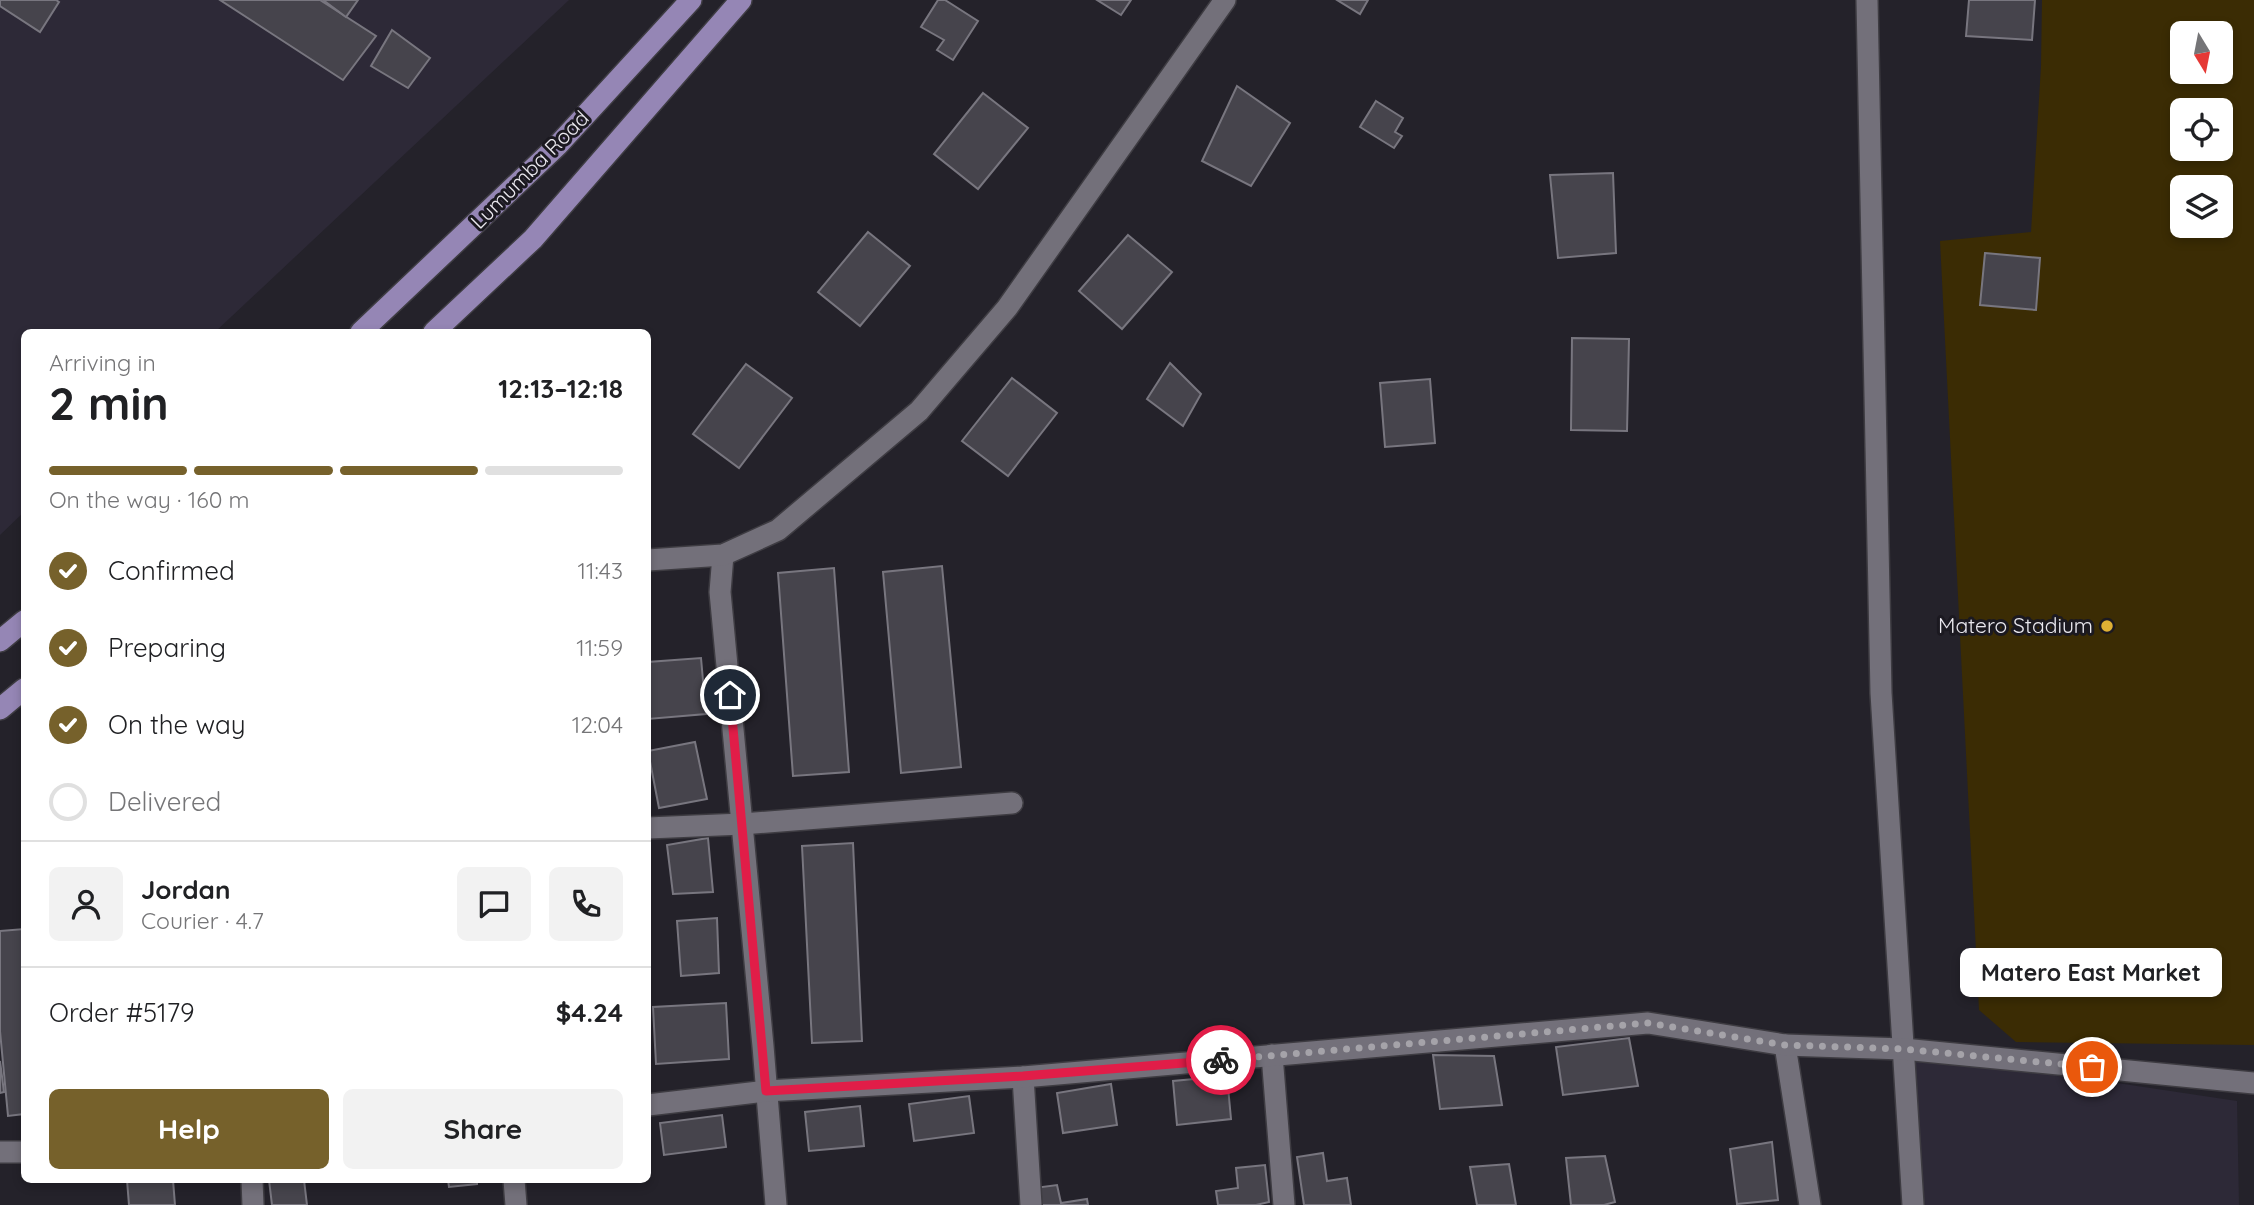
<!DOCTYPE html>
<meta charset="utf-8">
<style>
:root{--surface:#fff;--page:#f2f2f2;--text:#202124;--muted:#757577;--line:#e0e0e0;--accent:#76612b}
body{margin:0;font-family:Quicksand,sans-serif;background:var(--page);color:var(--text);height:100vh;display:flex;flex-direction:column;font-size:26px;white-space:nowrap}
*{box-sizing:border-box;margin:0}
p{font-size:23px;color:var(--muted)}
.icon{flex:none;width:38px;height:38px;fill:none;stroke:currentColor;stroke-width:2;stroke-linecap:round;stroke-linejoin:round}
.map{position:relative;flex:1;overflow:hidden}
.details{position:absolute;left:21px;top:329px;width:630px;height:854px;display:flex;flex-direction:column;background:var(--surface);border-radius:10px;box-shadow:0 4px 10px #0003}
.details>*{flex:none}
.needle{width:46px;rotate:170deg}
.buttons{position:absolute;left:2170px;top:21px;display:grid;gap:14px}
.buttons a{display:grid;place-items:center;width:63px;height:63px;border-radius:10px;background:var(--surface);box-shadow:0 4px 10px #0003;font-size:35px}
.pin{position:absolute;display:grid;place-items:center;width:60px;height:60px;color:#fff;margin:-30px;border:4px solid #fff;border-radius:50%;box-shadow:0 2px 7px #0007}
.courier{position:absolute;display:grid;place-items:center;width:70px;height:70px;margin:-35px;border:5px solid #e11d48;border-radius:50%;background:#fff;color:#222;box-shadow:0 2px 9px #0007}
.bubble{position:absolute;height:49px;border-radius:10px;background:var(--surface);box-shadow:0 4px 10px #0003;font-size:23px;font-weight:800;line-height:49px;text-align:center}
.summary em{font-style:normal;font-weight:800}
.summary div{display:flex;flex-direction:column-reverse}
.summary{display:flex;align-items:center;justify-content:space-between;height:119px;padding:0 28px}
h1{font-size:46px;font-weight:800;line-height:52px}
.bar{display:grid;grid-template-columns:repeat(4,1fr);gap:10px 7px;align-content:center;height:84px;padding:0 28px}
.bar i{height:9px;border-radius:5px;background:var(--line)}
.bar .selected{background:var(--accent)}
.bar p{grid-column:span 4}
.line{display:flex;align-items:center;gap:18px;padding:0 28px;border-top:2px solid var(--line)}
.line div{flex:1}
.round{display:grid;place-items:center;flex:none;width:74px;height:74px;border-radius:10px;background:var(--page)}
ol{padding:0 28px;list-style:none}
li{display:flex;align-items:center;gap:21px;height:77px}
li p{margin-inline-start:auto}
li .icon{padding:7px;border-radius:50%;background:var(--accent);color:#fff;stroke-width:4}
li:last-child{color:var(--muted)}
li i{width:38px;height:38px;border:4px solid var(--line);border-radius:50%}
.button{display:flex;gap:14px;margin-top:auto;padding:14px 28px}
.button a{flex:1;height:80px;border-radius:10px;background:var(--accent);color:#fff;font-size:28px;font-weight:800;line-height:80px;text-align:center}
.button a+a{background:var(--page);color:var(--text)}
.map>svg:first-child{display:block}
.built{fill:#2d2937}
.green{fill:#3b2c04;fill-rule:evenodd}
.building{fill:#46444c;stroke:#78767f;stroke-width:2}
.lines{fill:none;stroke-linecap:round;stroke-linejoin:round}
.minor-casing{stroke:#3e3c42;stroke-width:24}
.major-casing{stroke:#3e3c42;stroke-width:24}
.minor{stroke:#73707a;stroke-width:21}
.major{stroke:#9586b5;stroke-width:21}
.done{stroke:#a5a3a9;stroke-width:7;stroke-dasharray:0 12.6}
.route{stroke:#e11d48;stroke-width:9}
.poi-dot{fill:#dfb034;stroke:#1b1920;stroke-width:2.5}
.labels{text-anchor:middle;stroke-width:6;stroke-linejoin:round;paint-order:stroke}
.street-label{font-size:21px;fill:#eae8ee;stroke:#1b1920}
.poi-label{font-size:21px;fill:#eae8ee;stroke:#1b1920;text-anchor:end}
</style>
<div class="map">
<svg width="2254" height="1205" viewBox="0 0 2254 1205">
<rect width="100%" height="100%" fill="#24222a"/>
<g class="built">
<path d="M 0,0 L 569,0 L 215,332 L 24,332 L 24,512 L 0,535 Z"/>
<path d="M 1897,1050 L 2237,1101 L 2239,1205 L 1912,1205 Z"/>
</g>
<path class="green" d="M 2042,0 L 2254,0 L 2254,1045 L 2016,1042 L 1979,1010 L 1940,241 L 2031,232 L 2041,66 ZM 2182,33 L 2221,33 L 2221,72 L 2182,72 ZM 2182,110 L 2221,110 L 2221,149 L 2182,149 ZM 2182,187 L 2221,187 L 2221,226 L 2182,226 Z"/>
<g class="building">
<path d="M 0,0 L 56,0 L 59,2 L 40,32 L 0,6 Z"/>
<path d="M 220,0 L 320,0 L 376,36 L 343,80 Z"/>
<path d="M 323,0 L 358,0 L 346,17 Z"/>
<path d="M 938,0 L 945,0 L 978,21 L 953,60 L 937,50 L 944,40 L 921,27 Z"/>
<path d="M 1097,0 L 1131,0 L 1121,15 Z"/>
<path d="M 1337,0 L 1368,0 L 1360,14 Z"/>
<path d="M 1969,0 L 2035,0 L 2032,40 L 1966,36 Z"/>
<path d="M 392,30 L 430,58 L 408,88 L 371,66 Z"/>
<path d="M 1237,86 L 1290,123 L 1251,186 L 1202,161 Z"/>
<path d="M 983,93 L 1028,128 L 978,189 L 934,154 Z"/>
<path d="M 1376,101 L 1403,118 L 1395,132 L 1402,136 L 1394,148 L 1360,127 Z"/>
<path d="M 1613,173 L 1616,253 L 1558,258 L 1550,175 Z"/>
<path d="M 868,232 L 910,266 L 860,326 L 818,292 Z"/>
<path d="M 1128,235 L 1172,272 L 1122,329 L 1079,291 Z"/>
<path d="M 1985,253 L 2040,258 L 2036,310 L 1980,305 Z"/>
<path d="M 1572,338 L 1629,339 L 1627,431 L 1571,430 Z"/>
<path d="M 1170,363 L 1201,394 L 1183,426 L 1147,399 Z"/>
<path d="M 746,364 L 792,398 L 739,468 L 693,434 Z"/>
<path d="M 1012,378 L 1057,413 L 1008,476 L 962,441 Z"/>
<path d="M 1430,379 L 1435,443 L 1385,447 L 1380,383 Z"/>
<path d="M 942,566 L 961,767 L 901,773 L 883,572 Z"/>
<path d="M 834,568 L 849,772 L 793,776 L 778,573 Z"/>
<path d="M 701,658 L 706,714 L 648,719 L 648,662 Z"/>
<path d="M 695,742 L 707,799 L 659,808 L 648,751 Z"/>
<path d="M 708,838 L 713,892 L 673,894 L 667,845 Z"/>
<path d="M 853,843 L 862,1041 L 812,1043 L 802,846 Z"/>
<path d="M 717,918 L 719,973 L 681,976 L 677,921 Z"/>
<path d="M 24,929 L 24,1114 L 8,1116 L 0,1031 L 0,931 Z"/>
<path d="M 726,1003 L 729,1059 L 656,1064 L 653,1007 Z"/>
<path d="M 1629,1038 L 1638,1086 L 1563,1095 L 1556,1047 Z"/>
<path d="M 1433,1055 L 1494,1056 L 1502,1105 L 1440,1109 Z"/>
<path d="M 0,1061 L 4,1092 L 0,1093 Z"/>
<path d="M 1227,1076 L 1231,1119 L 1177,1125 L 1173,1081 Z"/>
<path d="M 1111,1084 L 1117,1125 L 1063,1133 L 1057,1093 Z"/>
<path d="M 969,1096 L 974,1133 L 914,1141 L 909,1104 Z"/>
<path d="M 860,1106 L 864,1146 L 809,1151 L 805,1112 Z"/>
<path d="M 722,1115 L 726,1147 L 664,1155 L 660,1123 Z"/>
<path d="M 1772,1142 L 1778,1200 L 1737,1204 L 1730,1149 Z"/>
<path d="M 1323,1153 L 1327,1181 L 1347,1178 L 1351,1205 L 1304,1205 L 1297,1157 Z"/>
<path d="M 1605,1156 L 1615,1202 L 1604,1205 L 1571,1205 L 1566,1158 Z"/>
<path d="M 1509,1164 L 1516,1205 L 1477,1205 L 1470,1167 Z"/>
<path d="M 1265,1165 L 1269,1202 L 1256,1205 L 1218,1205 L 1216,1191 L 1238,1188 L 1236,1168 Z"/>
<path d="M 127,1180 L 173,1180 L 175,1205 L 129,1205 Z"/>
<path d="M 269,1180 L 304,1180 L 307,1205 L 272,1205 Z"/>
<path d="M 448,1180 L 477,1180 L 477,1184 L 449,1187 Z"/>
<path d="M 1057,1185 L 1061,1203 L 1087,1199 L 1088,1205 L 1037,1205 L 1034,1188 Z"/>
</g>
<g class="lines">
<defs>
<g id="minor">
<path d="M 1867,0 L 1881,693 L 1913,1205"/>
<path d="M 723,555 L 720,592 L 763,1046 L 776,1205"/>
<path d="M 648,560 L 723,555 L 778,530 L 919,411 L 1007,308 L 1225,0"/>
<path d="M 648,828 L 742,824 L 1012,803"/>
<path d="M 1785,1045 L 1810,1205"/>
<path d="M 1272,1055 L 1284,1205"/>
<path d="M 1023,1077 L 1031,1205"/>
<path d="M 648,1105 L 766,1091 L 1023,1077 L 1648,1023 L 1785,1045 L 1903,1049 L 2254,1083"/>
<path d="M 0,1152 L 24,1152"/>
<path d="M 252,1180 L 253,1205"/>
<path d="M 514,1180 L 516,1205"/>
</g>
<g id="major">
<path d="M 361,332 L 558,145 L 691,0"/>
<path d="M 434,332 L 533,239 L 741,0"/>
<path d="M 0,641 L 24,621"/>
<path d="M 0,709 L 24,689"/>
</g>
</defs>
<use href="#minor" class="minor-casing"/>
<use href="#major" class="major-casing"/>
<use href="#minor" class="minor"/>
<use href="#major" class="major"/>
</g>
<g class="lines">
<path class="done" d="M 1221,1060 L 1648,1023 L 1785,1045 L 1903,1049 L 2092,1067"/>
<path class="route" d="M 730,695 L 766,1091 L 1023,1076 L 1221,1060"/>
</g>
<circle class="poi-dot" cx="2107" cy="626" r="7"/>
<g class="labels">
<g class="street-label">
<text transform="translate(530 170) rotate(-45)" y="7">Lumumba Road</text>
</g>
<g class="poi-label">
<text x="2093" y="633">Matero Stadium</text>
</g>
</g>
</svg>
<div class="buttons">
<a><svg class="needle" viewBox="-14 -14 28 28"><path d="M0-13l5 13h-10z" fill="#e53935"/><path d="M0 13l5-13h-10z" fill="#757577"/></svg></a>
<a><svg class="icon" aria-label="locate" viewBox="0 0 24 24"><circle cx="12" cy="12" r="6"/><path d="M12 2v4M12 18v4M2 12h4M18 12h4"/></svg></a>
<a><svg class="icon" aria-label="layers" viewBox="0 0 24 24"><path d="M12 4l9 5-9 5-9-5zM3 14l9 5 9-5"/></svg></a>
</div>
<div class="pin" style="left:2092px;top:1067px;background:#ea580c"><svg class="icon" aria-label="bag" viewBox="0 0 24 24"><path d="M5 8h14l-1 12H6zM9 8a3 3 0 0 1 6 0"/></svg></div>
<div class="pin" style="left:730px;top:695px;background:#1f2937"><svg class="icon" aria-label="home" viewBox="0 0 24 24"><path d="M3 11l9-7 9 7M6 9v11h12V9"/></svg></div>
<div class="courier" style="left:1221px;top:1060px"><svg class="icon" aria-label="bike" viewBox="0 0 24 24"><circle cx="6" cy="16" r="4"/><circle cx="18" cy="16" r="4"/><path d="M6 16l4-8h5l3 8M10 8l3 8H6M13 5h3"/></svg></div>
<div class="bubble" style="left:1960px;top:948px;width:262px">Matero East Market</div>
<section class="details">
<div class="summary"><div><h1>2 min</h1><p>Arriving in</p></div><em>12:13–12:18</em></div>
<div class="bar"><i class="selected"></i><i class="selected"></i><i class="selected"></i><i></i><p>On the way · 160 m</p></div>
<ol>
<li><svg class="icon" aria-label="check" viewBox="0 0 24 24"><path d="M5 12l5 5 9-10"/></svg>Confirmed<p>11:43</p></li>
<li><svg class="icon" aria-label="check" viewBox="0 0 24 24"><path d="M5 12l5 5 9-10"/></svg>Preparing<p>11:59</p></li>
<li><svg class="icon" aria-label="check" viewBox="0 0 24 24"><path d="M5 12l5 5 9-10"/></svg>On the way<p>12:04</p></li>
<li><i></i>Delivered</li>
</ol>
<div class="line" style="height:126px"><a class="round"><svg class="icon" aria-label="person" viewBox="0 0 24 24"><circle cx="12" cy="8" r="4"/><path d="M4 21q1-7 8-7t8 7"/></svg></a><div><b>Jordan</b><p>Courier · 4.7</p></div><a class="round"><svg class="icon" aria-label="chat" viewBox="0 0 24 24"><path d="M4 5h16v11H9l-5 4z"/></svg></a><a class="round"><svg class="icon" aria-label="phone" viewBox="0 0 24 24"><path d="M5 4h4l2 5-3 2q2 4 5 5l2-3 5 2v4C11 20 4 13 5 4z"/></svg></a></div>
<div class="line" style="height:91px"><div>Order #5179</div><b>$4.24</b></div>
<div class="button"><a>Help</a><a>Share</a></div>
</section>
</div>
